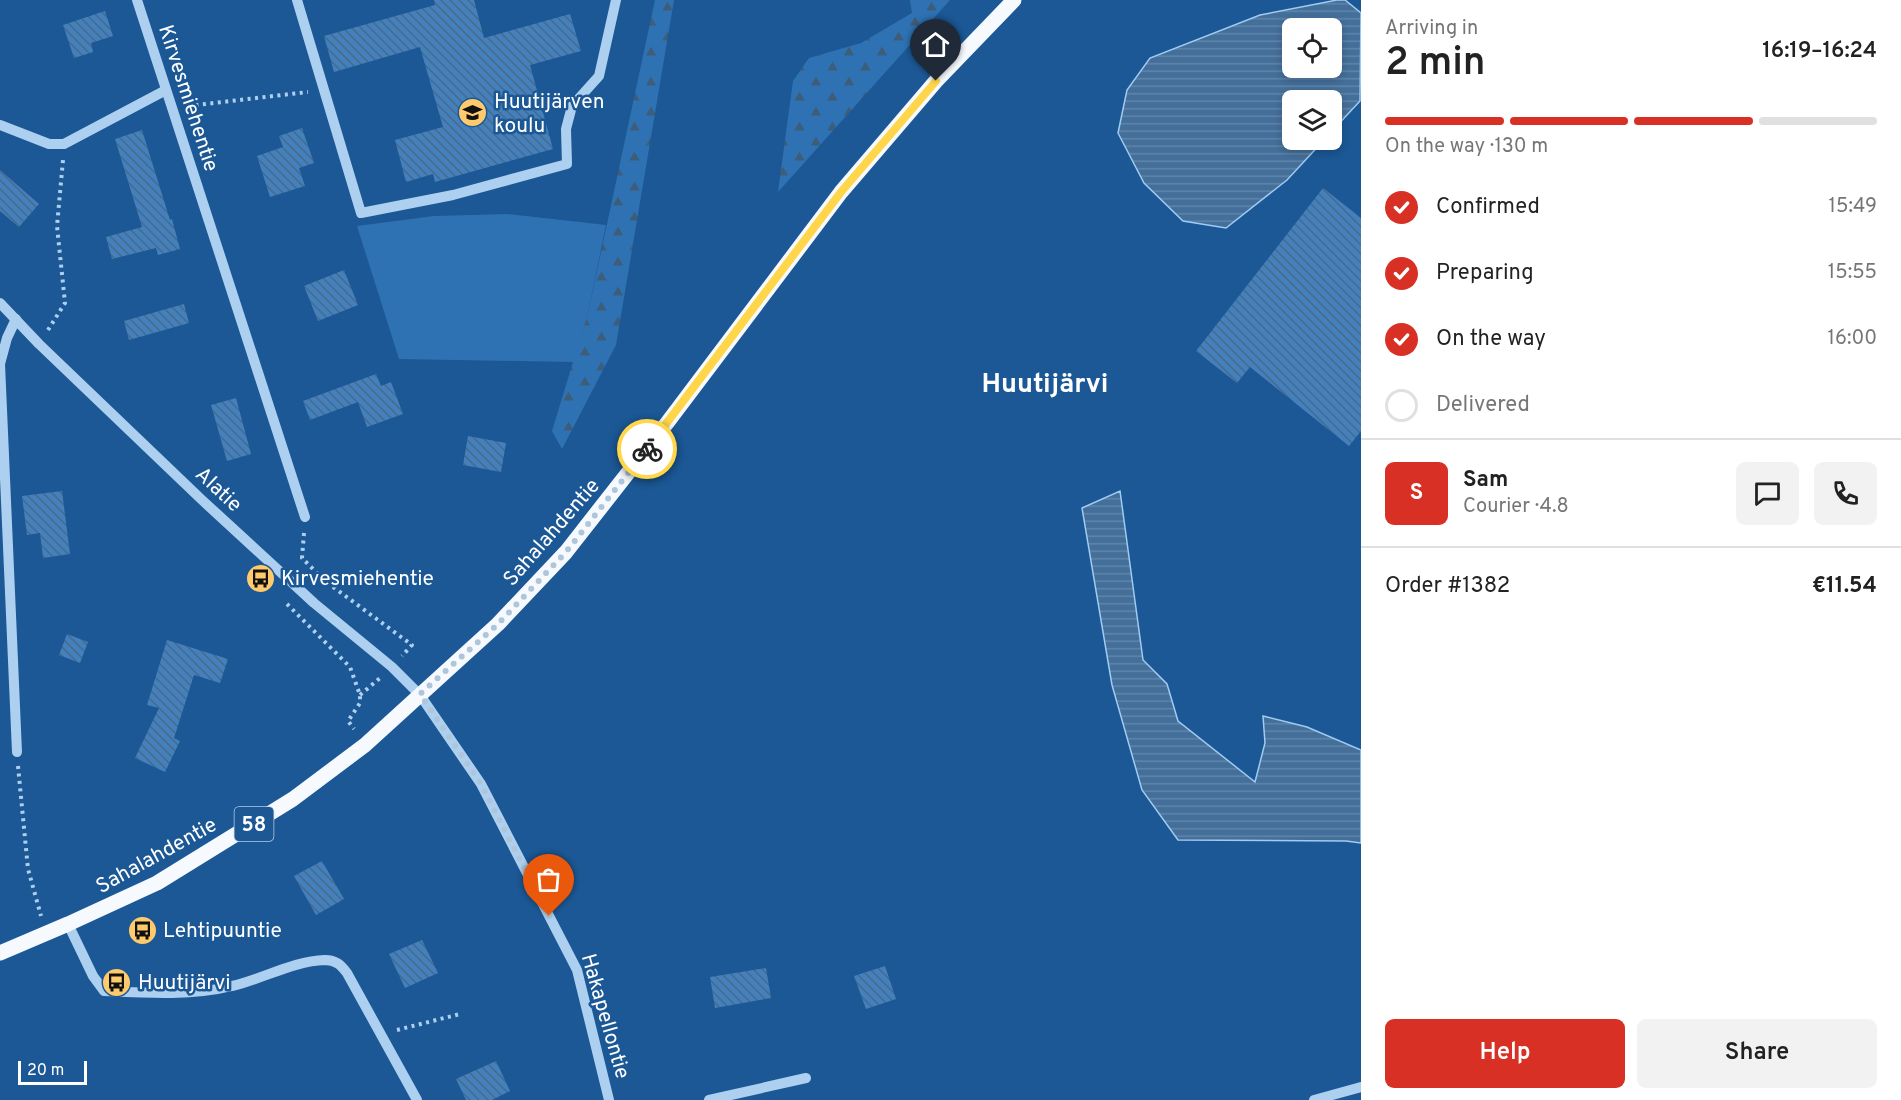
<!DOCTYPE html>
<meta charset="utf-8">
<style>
:root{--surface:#fff;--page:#f2f2f2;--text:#222;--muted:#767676;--line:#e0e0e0;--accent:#d93025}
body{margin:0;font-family:Overpass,sans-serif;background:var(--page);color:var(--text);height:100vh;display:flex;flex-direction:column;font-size:22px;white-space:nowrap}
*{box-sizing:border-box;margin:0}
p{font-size:20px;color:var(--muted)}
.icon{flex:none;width:33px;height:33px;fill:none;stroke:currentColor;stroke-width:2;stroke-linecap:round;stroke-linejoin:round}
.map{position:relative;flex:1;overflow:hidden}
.sheet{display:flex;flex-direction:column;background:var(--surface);width:540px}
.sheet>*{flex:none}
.buttons{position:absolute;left:1282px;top:18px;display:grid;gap:12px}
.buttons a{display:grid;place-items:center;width:60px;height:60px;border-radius:9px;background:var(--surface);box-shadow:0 3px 9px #0003;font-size:30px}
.scale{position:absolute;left:18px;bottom:15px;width:69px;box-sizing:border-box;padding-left:6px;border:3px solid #fff;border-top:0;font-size:16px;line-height:21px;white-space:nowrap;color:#fff;-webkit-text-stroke:4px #1b5895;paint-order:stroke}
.pin{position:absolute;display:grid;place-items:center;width:51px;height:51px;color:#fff;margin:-62px -26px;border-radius:50% 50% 50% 0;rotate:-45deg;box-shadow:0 0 6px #0007}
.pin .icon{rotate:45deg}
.courier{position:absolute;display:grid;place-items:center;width:60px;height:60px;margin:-30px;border:4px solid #ffd54a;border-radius:50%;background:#fff;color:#222;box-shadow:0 2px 8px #0007}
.head em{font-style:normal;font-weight:600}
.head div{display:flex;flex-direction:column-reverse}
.head{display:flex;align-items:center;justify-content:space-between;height:102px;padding:0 24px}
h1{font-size:39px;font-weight:600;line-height:45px}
.bar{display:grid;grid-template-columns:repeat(4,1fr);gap:9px 6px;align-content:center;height:72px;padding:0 24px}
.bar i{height:8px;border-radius:4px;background:var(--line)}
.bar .selected{background:var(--accent)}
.bar p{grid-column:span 4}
.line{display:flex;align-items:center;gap:15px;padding:0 24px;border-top:2px solid var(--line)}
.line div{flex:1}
.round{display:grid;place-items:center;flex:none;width:63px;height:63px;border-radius:9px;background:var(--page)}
ol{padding:0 24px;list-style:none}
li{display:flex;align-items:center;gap:18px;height:66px}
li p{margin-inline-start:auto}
li .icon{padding:6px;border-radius:50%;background:var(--accent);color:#fff;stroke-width:4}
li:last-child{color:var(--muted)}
li i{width:33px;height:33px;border:3px solid var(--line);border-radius:50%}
.action{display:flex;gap:12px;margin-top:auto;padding:12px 24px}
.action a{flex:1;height:69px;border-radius:9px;background:var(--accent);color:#fff;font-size:24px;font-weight:600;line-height:69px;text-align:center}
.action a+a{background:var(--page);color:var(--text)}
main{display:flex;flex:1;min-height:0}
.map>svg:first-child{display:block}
.forest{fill:url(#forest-firs)}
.garden{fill:#2e72b3}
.water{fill:url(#water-rules);stroke:#a0cbf2;stroke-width:1.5;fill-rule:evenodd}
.building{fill:url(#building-back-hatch)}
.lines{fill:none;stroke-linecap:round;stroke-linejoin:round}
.path{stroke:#add0f0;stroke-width:4;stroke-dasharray:3 4.5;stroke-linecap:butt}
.minor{stroke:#add0f0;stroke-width:10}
.major{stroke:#f6faff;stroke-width:15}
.done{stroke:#afc5da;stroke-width:6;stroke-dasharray:0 10.8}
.route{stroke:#ffd54a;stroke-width:8}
.labels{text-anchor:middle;stroke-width:5;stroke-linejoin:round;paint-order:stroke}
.shield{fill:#1b5895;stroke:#bbcddf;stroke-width:1.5}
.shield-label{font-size:20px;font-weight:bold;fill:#fff}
.street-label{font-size:21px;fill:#fff;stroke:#1b5895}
.poi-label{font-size:21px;fill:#fff;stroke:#1b5895;text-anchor:start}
.district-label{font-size:27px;font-weight:bold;fill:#fff;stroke:#1b5895}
</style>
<main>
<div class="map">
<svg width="1361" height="1100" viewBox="0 0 1361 1100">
<defs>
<pattern id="forest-firs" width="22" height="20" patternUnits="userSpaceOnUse" patternTransform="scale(1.5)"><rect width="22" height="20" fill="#2e72b3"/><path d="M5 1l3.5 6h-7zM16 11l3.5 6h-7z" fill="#3e5d7a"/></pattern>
<pattern id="water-rules" width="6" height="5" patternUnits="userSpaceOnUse" patternTransform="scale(1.5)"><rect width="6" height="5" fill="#446f9a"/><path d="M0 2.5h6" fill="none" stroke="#6085a9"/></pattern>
<pattern id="building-back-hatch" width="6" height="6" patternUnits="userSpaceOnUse" patternTransform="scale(1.5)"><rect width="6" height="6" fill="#4481bc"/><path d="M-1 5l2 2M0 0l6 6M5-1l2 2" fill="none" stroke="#48698a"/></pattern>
</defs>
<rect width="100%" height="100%" fill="#1b5895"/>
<g class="forest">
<path d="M 655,0 L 674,0 L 616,345 L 562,449 L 552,431 L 588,313 Z"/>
<path d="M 910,0 L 950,0 L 778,192 L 793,81 L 809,58 L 861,43 L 912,13 Z"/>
</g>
<path class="garden" d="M 508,214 L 606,225 L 588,313 L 574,362 L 399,359 L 357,226 L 434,216 Z"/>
<g class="water">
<path d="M 1337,0 L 1345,0 L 1361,13 L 1360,101 L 1332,131 L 1332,100 L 1293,100 L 1293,140 L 1324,140 L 1287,180 L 1226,228 L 1183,221 L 1144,183 L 1118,133 L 1127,90 L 1150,58 L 1260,15 ZM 1293,28 L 1332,28 L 1332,68 L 1293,68 Z"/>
<path d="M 1120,491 L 1143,660 L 1167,684 L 1178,721 L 1255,782 L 1265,743 L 1263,716 L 1307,727 L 1361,750 L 1361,843 L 1346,841 L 1178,840 L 1142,790 L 1112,685 L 1082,508 Z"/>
</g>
<g class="building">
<path d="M 434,0 L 474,0 L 484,38 L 570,14 L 581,51 L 530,65 L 553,149 L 435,182 L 433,174 L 406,182 L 395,140 L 443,127 L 420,47 L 334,72 L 324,36 L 435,5 Z"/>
<path d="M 105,11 L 113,36 L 91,43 L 93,52 L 74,58 L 63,25 Z"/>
<path d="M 302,128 L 314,163 L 299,168 L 305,186 L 270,197 L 257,156 L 283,147 L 279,136 Z"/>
<path d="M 142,130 L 170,220 L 172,219 L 180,249 L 158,255 L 156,248 L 112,259 L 106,237 L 142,227 L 115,139 Z"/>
<path d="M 0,170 L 39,204 L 19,227 L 0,211 Z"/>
<path d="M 1323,188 L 1361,218 L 1361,431 L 1349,446 L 1250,367 L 1237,383 L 1196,351 Z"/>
<path d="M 344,270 L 358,305 L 318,321 L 304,286 Z"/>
<path d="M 184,304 L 189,323 L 129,340 L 124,321 Z"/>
<path d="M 376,374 L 381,386 L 391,382 L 403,414 L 367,427 L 358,402 L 310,420 L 303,401 Z"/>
<path d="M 236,398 L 251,454 L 227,461 L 211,405 Z"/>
<path d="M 468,436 L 506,443 L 501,472 L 463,465 Z"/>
<path d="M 62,491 L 70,554 L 43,558 L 40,533 L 27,535 L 22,496 Z"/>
<path d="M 67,634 L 88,642 L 80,663 L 59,655 Z"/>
<path d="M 167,640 L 228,659 L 220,683 L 194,675 L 174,738 L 180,741 L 165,772 L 135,758 L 159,708 L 147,705 Z"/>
<path d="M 322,861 L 344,899 L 316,915 L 294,876 Z"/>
<path d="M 422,940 L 438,973 L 405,988 L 389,954 Z"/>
<path d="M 885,966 L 896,999 L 866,1009 L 854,976 Z"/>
<path d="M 766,968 L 771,998 L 715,1008 L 710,977 Z"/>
<path d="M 496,1061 L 510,1091 L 492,1100 L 466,1100 L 456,1079 Z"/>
</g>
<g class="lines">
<g class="path">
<path d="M 188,106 L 308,92"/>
<path d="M 48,330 L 65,303 L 57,226 L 63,160"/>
<path d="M 304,533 L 302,558 L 325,581 L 412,645 L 402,656"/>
<path d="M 287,604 L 350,667 L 360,695 L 360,703 L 348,721 L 354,729"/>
<path d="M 360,695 L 380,678"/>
<path d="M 18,766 L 28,869 L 41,916"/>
<path d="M 397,1030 L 460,1014"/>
</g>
<g class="minor">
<path d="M 137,0 L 305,517"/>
<path d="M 297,0 L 361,213 L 453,195 L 567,164 L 566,129 L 572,106 L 599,76 L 616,0"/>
<path d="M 0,125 L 49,144 L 64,144 L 166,90"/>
<path d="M 0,303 L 39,344 L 202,500 L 314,603 L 392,667 L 420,695 L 481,784 L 577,970 L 609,1100"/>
<path d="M 16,319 L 7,338 L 0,364 L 17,752"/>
<path d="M 68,924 L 93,976 L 104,991 C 145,993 193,996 232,986 C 263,979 293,961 325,960 C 336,960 341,965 347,973 L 417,1100"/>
<path d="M 709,1100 L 806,1078"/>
<path d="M 1314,1100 L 1361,1087"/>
</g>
<path class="major" d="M 0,953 L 68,924 L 157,883 L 293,799 L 365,745 L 498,624 L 566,552 L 667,423 L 841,192 L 936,81 L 1014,0"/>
</g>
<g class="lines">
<path class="done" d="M 549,916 L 481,784 L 420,694 L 498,624 L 566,552 L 647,449"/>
<path class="route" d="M 647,449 L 841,192 L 936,81"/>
</g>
<defs>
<symbol id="school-disc" viewBox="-11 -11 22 22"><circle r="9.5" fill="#ffca6c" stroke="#1b5895"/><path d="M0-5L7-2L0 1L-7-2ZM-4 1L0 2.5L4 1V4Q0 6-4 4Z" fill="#111"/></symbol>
<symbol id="bus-disc" viewBox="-11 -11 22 22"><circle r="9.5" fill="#ffca6c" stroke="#1b5895"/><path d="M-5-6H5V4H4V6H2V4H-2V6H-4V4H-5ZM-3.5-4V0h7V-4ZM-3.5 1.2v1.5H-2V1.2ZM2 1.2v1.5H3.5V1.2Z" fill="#111"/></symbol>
</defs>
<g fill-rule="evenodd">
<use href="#school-disc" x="456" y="96" width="33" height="33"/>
<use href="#bus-disc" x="244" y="562" width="33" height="33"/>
<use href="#bus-disc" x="126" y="914" width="33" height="33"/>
<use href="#bus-disc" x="100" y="966" width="33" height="33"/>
</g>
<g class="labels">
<rect class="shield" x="234.5" y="807" width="39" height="34" rx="4.5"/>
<g class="shield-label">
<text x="254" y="831">58</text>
</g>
<g class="street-label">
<text transform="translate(189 98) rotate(72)" y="7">Kirvesmiehentie</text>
<text transform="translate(219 489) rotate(43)" y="7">Alatie</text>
<text transform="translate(551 532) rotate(-49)" y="7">Sahalahdentie</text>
<text transform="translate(156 855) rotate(-29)" y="7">Sahalahdentie</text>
<text transform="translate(606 1016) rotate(74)" y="7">Hakapellontie</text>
</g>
<g class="poi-label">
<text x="494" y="108">Huutijärven<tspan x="494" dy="24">koulu</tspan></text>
<text x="281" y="585">Kirvesmiehentie</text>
<text x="163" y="937">Lehtipuuntie</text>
<text x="138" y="989">Huutijärvi</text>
</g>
<g class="district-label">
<text x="1045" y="392">Huutijärvi</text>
</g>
</g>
</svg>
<div class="buttons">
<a><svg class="icon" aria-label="locate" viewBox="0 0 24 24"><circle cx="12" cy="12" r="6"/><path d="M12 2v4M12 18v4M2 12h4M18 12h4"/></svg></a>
<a><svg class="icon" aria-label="layers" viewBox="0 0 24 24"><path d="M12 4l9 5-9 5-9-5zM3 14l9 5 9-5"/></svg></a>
</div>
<div class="scale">20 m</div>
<div class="pin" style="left:549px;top:916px;background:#ea580c"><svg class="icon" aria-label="bag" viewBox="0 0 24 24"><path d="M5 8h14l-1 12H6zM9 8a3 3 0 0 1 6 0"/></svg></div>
<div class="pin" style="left:936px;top:81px;background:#1f2937"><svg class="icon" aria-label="home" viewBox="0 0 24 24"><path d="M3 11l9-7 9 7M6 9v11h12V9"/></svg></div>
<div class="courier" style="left:647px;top:449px"><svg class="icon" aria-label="bike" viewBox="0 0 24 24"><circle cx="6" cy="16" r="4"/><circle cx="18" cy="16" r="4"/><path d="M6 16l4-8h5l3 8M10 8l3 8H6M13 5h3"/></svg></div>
</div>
<section class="sheet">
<div class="head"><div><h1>2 min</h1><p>Arriving in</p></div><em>16:19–16:24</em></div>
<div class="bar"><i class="selected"></i><i class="selected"></i><i class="selected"></i><i></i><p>On the way · 130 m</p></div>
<ol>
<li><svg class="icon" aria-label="check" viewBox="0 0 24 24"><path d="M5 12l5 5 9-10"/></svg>Confirmed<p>15:49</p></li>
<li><svg class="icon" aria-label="check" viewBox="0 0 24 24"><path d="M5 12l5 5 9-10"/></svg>Preparing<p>15:55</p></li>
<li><svg class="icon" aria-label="check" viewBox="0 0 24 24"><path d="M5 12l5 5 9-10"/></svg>On the way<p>16:00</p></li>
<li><i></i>Delivered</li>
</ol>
<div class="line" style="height:108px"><b class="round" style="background:var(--accent);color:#fff">S</b><div><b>Sam</b><p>Courier · 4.8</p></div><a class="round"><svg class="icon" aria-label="chat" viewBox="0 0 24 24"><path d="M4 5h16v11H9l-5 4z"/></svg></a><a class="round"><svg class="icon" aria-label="phone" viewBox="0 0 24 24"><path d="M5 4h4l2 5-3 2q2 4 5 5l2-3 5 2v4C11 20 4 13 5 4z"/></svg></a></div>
<div class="line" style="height:78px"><div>Order #1382</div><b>€11.54</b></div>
<div class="action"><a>Help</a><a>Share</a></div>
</section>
</main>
